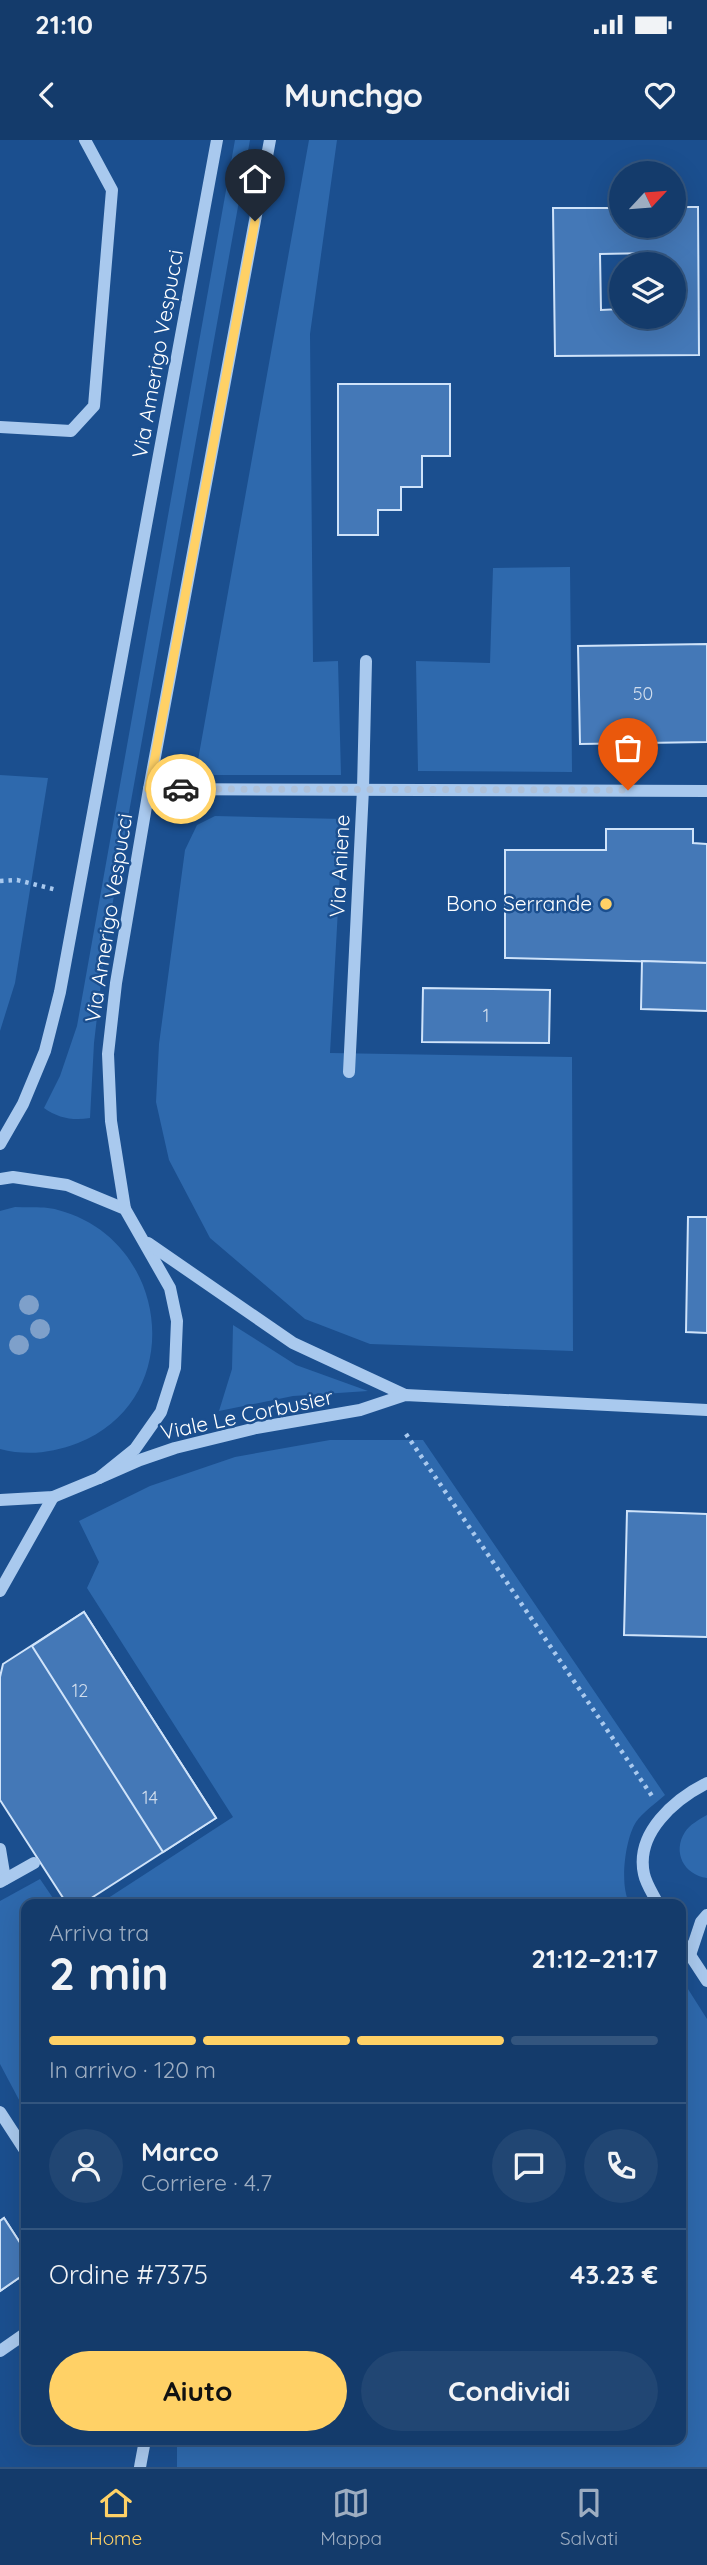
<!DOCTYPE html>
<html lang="it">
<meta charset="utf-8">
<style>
:root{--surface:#143b6b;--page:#214673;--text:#f1f3f6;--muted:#9dadc1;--line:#33557e;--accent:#ffd166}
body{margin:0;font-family:Quicksand,sans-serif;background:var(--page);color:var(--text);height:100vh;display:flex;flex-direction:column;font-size:26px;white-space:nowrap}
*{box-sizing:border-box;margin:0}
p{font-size:23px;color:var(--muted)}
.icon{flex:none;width:38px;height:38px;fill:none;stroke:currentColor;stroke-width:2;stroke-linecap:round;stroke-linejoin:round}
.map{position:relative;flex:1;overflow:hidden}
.details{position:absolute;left:21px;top:1759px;width:665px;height:546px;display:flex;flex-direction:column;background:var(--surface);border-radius:14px;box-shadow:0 7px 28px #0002,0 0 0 2px var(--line)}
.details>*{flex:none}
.needle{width:46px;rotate:64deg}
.fabs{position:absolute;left:609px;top:21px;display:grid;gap:14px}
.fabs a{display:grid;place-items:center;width:77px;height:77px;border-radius:50%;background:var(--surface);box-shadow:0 7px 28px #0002,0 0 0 2px var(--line);font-size:35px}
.pin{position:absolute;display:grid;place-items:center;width:60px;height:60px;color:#fff;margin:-72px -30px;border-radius:50% 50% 50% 0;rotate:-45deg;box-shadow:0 0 7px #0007}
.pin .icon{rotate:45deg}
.courier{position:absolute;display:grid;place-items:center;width:70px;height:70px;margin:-35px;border:5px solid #ffd166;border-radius:50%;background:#fff;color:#222;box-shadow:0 2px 9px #0007}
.head em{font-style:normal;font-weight:700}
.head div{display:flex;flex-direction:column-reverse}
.head{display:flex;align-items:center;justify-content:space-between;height:119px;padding:0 28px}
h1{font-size:46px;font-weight:700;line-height:52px}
.bar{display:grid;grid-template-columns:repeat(4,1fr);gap:10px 7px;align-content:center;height:84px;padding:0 28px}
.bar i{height:9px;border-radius:5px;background:var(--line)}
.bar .selected{background:var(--accent)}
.bar p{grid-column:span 4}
.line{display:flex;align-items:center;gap:18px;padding:0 28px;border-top:2px solid var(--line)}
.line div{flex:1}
.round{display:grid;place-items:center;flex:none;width:74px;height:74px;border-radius:37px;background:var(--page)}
.button{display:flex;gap:14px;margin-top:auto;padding:14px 28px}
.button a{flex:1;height:80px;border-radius:42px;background:var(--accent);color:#111;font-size:28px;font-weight:700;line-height:80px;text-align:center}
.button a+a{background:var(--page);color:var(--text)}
.status{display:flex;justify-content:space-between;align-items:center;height:49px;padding:0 35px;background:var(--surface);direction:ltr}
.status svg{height:19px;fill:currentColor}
header{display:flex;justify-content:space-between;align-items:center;height:91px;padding:0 28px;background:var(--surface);font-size:32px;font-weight:700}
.dock{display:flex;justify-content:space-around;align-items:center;height:98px;border-top:2px solid var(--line);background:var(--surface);font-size:19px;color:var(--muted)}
.dock a{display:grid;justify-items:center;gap:4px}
.dock .selected{color:var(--accent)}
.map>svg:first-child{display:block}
.green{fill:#2e69ad}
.building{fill:#4478b7;stroke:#cfe3fa;stroke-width:2;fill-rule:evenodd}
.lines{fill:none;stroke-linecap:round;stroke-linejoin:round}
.path{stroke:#a9c9ee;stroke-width:4.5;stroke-dasharray:3.5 5;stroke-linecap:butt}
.minor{stroke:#a9c9ee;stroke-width:12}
.tree{fill:#7ea0ca}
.done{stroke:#afc1d8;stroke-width:7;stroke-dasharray:0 12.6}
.route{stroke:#ffd166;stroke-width:9}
.poi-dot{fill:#ffd166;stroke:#1b4f8f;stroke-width:2.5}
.labels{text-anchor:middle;stroke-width:5;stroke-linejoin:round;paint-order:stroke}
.number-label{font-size:18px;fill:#d0dded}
.street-label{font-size:21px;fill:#fff;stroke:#1b4f8f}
.poi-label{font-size:21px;fill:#fff;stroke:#1b4f8f;text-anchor:end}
</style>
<div class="status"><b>21:10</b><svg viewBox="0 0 49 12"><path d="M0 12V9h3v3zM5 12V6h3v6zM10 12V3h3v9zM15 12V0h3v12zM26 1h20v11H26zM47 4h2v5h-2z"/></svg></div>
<header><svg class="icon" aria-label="back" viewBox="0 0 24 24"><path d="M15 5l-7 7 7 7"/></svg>Munchgo<svg class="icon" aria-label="heart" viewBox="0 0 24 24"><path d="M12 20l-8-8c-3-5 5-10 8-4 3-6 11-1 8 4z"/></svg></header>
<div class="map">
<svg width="707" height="2327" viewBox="0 0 707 2327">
<rect width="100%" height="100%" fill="#1b4f8f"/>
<g class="green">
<path d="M 235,0 L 250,0 L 106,800 L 94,903 L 90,978 C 73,981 58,978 44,968 L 60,936 L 77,886 Z"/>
<path d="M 309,0 L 337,0 L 310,194 L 313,522 L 338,521 L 341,635 L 211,635 L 202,629 L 198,620 Z"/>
<path d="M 570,427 L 572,632 L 418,631 L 416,521 L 490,523 L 493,428 Z"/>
<path d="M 0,635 L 48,638 L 15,843 L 0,891 Z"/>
<path d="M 215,676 L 343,679 L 330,913 L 572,917 L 573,1211 L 370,1204 L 305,1179 L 210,1098 L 169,1020 L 156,962 L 159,904 L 185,710 L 197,685 Z"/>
<path d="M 15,1067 C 29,1068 45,1066 58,1070 C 170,1099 189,1259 78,1303 C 52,1313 27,1316 0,1309 L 0,1071 Z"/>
<path d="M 233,1185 L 296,1225 L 368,1251 L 293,1256 L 219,1271 L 232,1229 Z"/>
<path d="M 330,1300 L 423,1300 L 665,1655 C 656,1663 643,1672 636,1682 C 625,1699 619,1747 630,1764 L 99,1764 L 233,1677 L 87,1448 L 99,1422 L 79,1381 L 150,1346 L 235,1317 Z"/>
<path d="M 707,1675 L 707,1738 C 684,1735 672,1712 685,1692 C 689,1685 700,1679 707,1675 Z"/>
<path d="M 40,1739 L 57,1764 L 26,1764 L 26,1973 L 0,1924 L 0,1761 Z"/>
<path d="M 681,1838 L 707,1879 L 707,2327 L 177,2327 L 177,2300 L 681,2300 Z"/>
</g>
<g class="building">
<path d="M 674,67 L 698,67 L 699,215 L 555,216 L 553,68 L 621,68 L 621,86 L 674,86 ZM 652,113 L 652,124 L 674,124 L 674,177 L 621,177 L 621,169 L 601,170 L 600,114 Z"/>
<path d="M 338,244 L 450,244 L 450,316 L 422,316 L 422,347 L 401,347 L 401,370 L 378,370 L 378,395 L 338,395 Z"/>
<path d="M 707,504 L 707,602 L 580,604 L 578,506 Z"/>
<path d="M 606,689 L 693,689 L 693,703 L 707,704 L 707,823 L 505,818 L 505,710 L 606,710 Z"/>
<path d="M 642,821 L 707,823 L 707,871 L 641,869 Z"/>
<path d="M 423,848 L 550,850 L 549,903 L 422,902 Z"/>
<path d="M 688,1077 L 707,1077 L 707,1193 L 686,1192 Z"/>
<path d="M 627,1371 L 707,1374 L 707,1497 L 624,1495 Z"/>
<path d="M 84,1472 L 216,1678 L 82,1764 L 67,1764 L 0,1660 L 0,1537 L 3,1524 Z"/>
<path d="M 84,1472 L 216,1678 L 163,1712 L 32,1506 Z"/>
<path d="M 4,2078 L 26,2112 L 26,2133 L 0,2151 L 0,2081 Z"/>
<path d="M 4,2078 L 26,2112 L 26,2133 L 0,2151 L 0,2081 Z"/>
</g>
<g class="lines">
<g class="path">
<path d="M 0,741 L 17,740 L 57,750"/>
<path d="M 406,1294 L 652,1656"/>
</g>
<g class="minor">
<path d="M 0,287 L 71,291 L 94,266 L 112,50 L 85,0"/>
<path d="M 149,649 L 707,651"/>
<path d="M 349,932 L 363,649 L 366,521"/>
<path d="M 0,1004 L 23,964 L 45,911 L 60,852 L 217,0"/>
<path d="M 0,1039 L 13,1037 L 67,1045 L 125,1069 L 170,1148 L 177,1181 L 175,1228 L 161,1272 L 135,1309 L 99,1338 L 53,1357 L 0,1360"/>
<path d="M 125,1069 L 111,981 L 108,914 L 116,843 L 149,649 L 270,0"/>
<path d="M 148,1103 L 293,1203 L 405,1255"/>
<path d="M 99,1338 L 140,1320 L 175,1308 L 256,1288 L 360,1270 L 405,1255 L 707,1270"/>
<path d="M 0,1451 L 53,1357"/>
<path d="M 0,1709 L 5,1739"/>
<path d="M 0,1742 L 34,1723"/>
<path d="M 658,1764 C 653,1754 646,1744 644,1734 C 635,1693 675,1659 707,1643"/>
<path d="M 681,1800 L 690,1815 L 701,1782 L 707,1775"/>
<path d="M 690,1815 L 707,1841"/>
<path d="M 0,1972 L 26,2012"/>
<path d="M 0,2211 L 26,2193"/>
<path d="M 140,2327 L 145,2300"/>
</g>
</g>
<g class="tree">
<circle cx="29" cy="1165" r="10"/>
<circle cx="40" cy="1189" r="10"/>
<circle cx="19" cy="1205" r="10"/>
</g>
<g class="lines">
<path class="done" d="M 181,649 L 628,650"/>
<path class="route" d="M 181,649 L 149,649 L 255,81"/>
</g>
<circle class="poi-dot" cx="606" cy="764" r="7"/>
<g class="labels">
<g class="number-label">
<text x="643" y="560">50</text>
<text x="486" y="882">1</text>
<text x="80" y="1557">12</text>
<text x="150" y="1664">14</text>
</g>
<g class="street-label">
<text transform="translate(158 214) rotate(-80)" y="7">Via Amerigo Vespucci</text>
<text transform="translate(340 726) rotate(-87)" y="7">Via Aniene</text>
<text transform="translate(109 778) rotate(-81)" y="7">Via Amerigo Vespucci</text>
<text transform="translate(247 1275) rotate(-12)" y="7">Viale Le Corbusier</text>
</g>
<g class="poi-label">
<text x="592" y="771">Bono Serrande</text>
</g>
</g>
</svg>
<div class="fabs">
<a><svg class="needle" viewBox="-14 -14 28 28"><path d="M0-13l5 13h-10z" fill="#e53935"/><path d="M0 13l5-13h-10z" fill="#9dadc1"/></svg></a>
<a><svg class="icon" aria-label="layers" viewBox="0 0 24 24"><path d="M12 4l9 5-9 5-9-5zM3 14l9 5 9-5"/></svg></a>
</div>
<div class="pin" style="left:628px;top:650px;background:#ea580c"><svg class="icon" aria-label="bag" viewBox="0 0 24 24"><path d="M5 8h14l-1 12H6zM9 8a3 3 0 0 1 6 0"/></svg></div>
<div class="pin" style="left:255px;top:81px;background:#1f2937"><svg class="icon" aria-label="home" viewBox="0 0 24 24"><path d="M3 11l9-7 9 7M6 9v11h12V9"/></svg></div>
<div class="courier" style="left:181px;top:649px"><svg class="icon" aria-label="car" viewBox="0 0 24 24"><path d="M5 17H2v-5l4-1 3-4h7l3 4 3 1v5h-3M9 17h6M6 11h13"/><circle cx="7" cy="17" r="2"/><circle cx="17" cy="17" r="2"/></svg></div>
<section class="details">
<div class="head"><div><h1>2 min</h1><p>Arriva tra</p></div><em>21:12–21:17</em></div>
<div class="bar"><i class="selected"></i><i class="selected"></i><i class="selected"></i><i></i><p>In arrivo · 120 m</p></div>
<div class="line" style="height:126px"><a class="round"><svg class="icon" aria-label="person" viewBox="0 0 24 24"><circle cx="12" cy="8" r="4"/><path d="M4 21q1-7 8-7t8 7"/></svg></a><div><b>Marco</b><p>Corriere · 4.7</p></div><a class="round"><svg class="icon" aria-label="chat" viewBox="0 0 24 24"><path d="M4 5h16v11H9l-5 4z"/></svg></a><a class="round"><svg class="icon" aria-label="phone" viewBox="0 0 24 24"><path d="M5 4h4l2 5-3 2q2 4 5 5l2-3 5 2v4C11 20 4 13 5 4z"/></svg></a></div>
<div class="line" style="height:91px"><div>Ordine #7375</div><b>43.23 €</b></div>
<div class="button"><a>Aiuto</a><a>Condividi</a></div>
</section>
</div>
<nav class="dock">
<a class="selected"><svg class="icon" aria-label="home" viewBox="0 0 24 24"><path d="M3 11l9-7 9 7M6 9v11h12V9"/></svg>Home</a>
<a><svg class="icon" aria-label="map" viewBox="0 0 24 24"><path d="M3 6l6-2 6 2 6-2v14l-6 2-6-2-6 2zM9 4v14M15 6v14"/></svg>Mappa</a>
<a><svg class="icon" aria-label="saved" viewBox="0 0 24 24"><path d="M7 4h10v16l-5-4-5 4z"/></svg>Salvati</a>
</nav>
